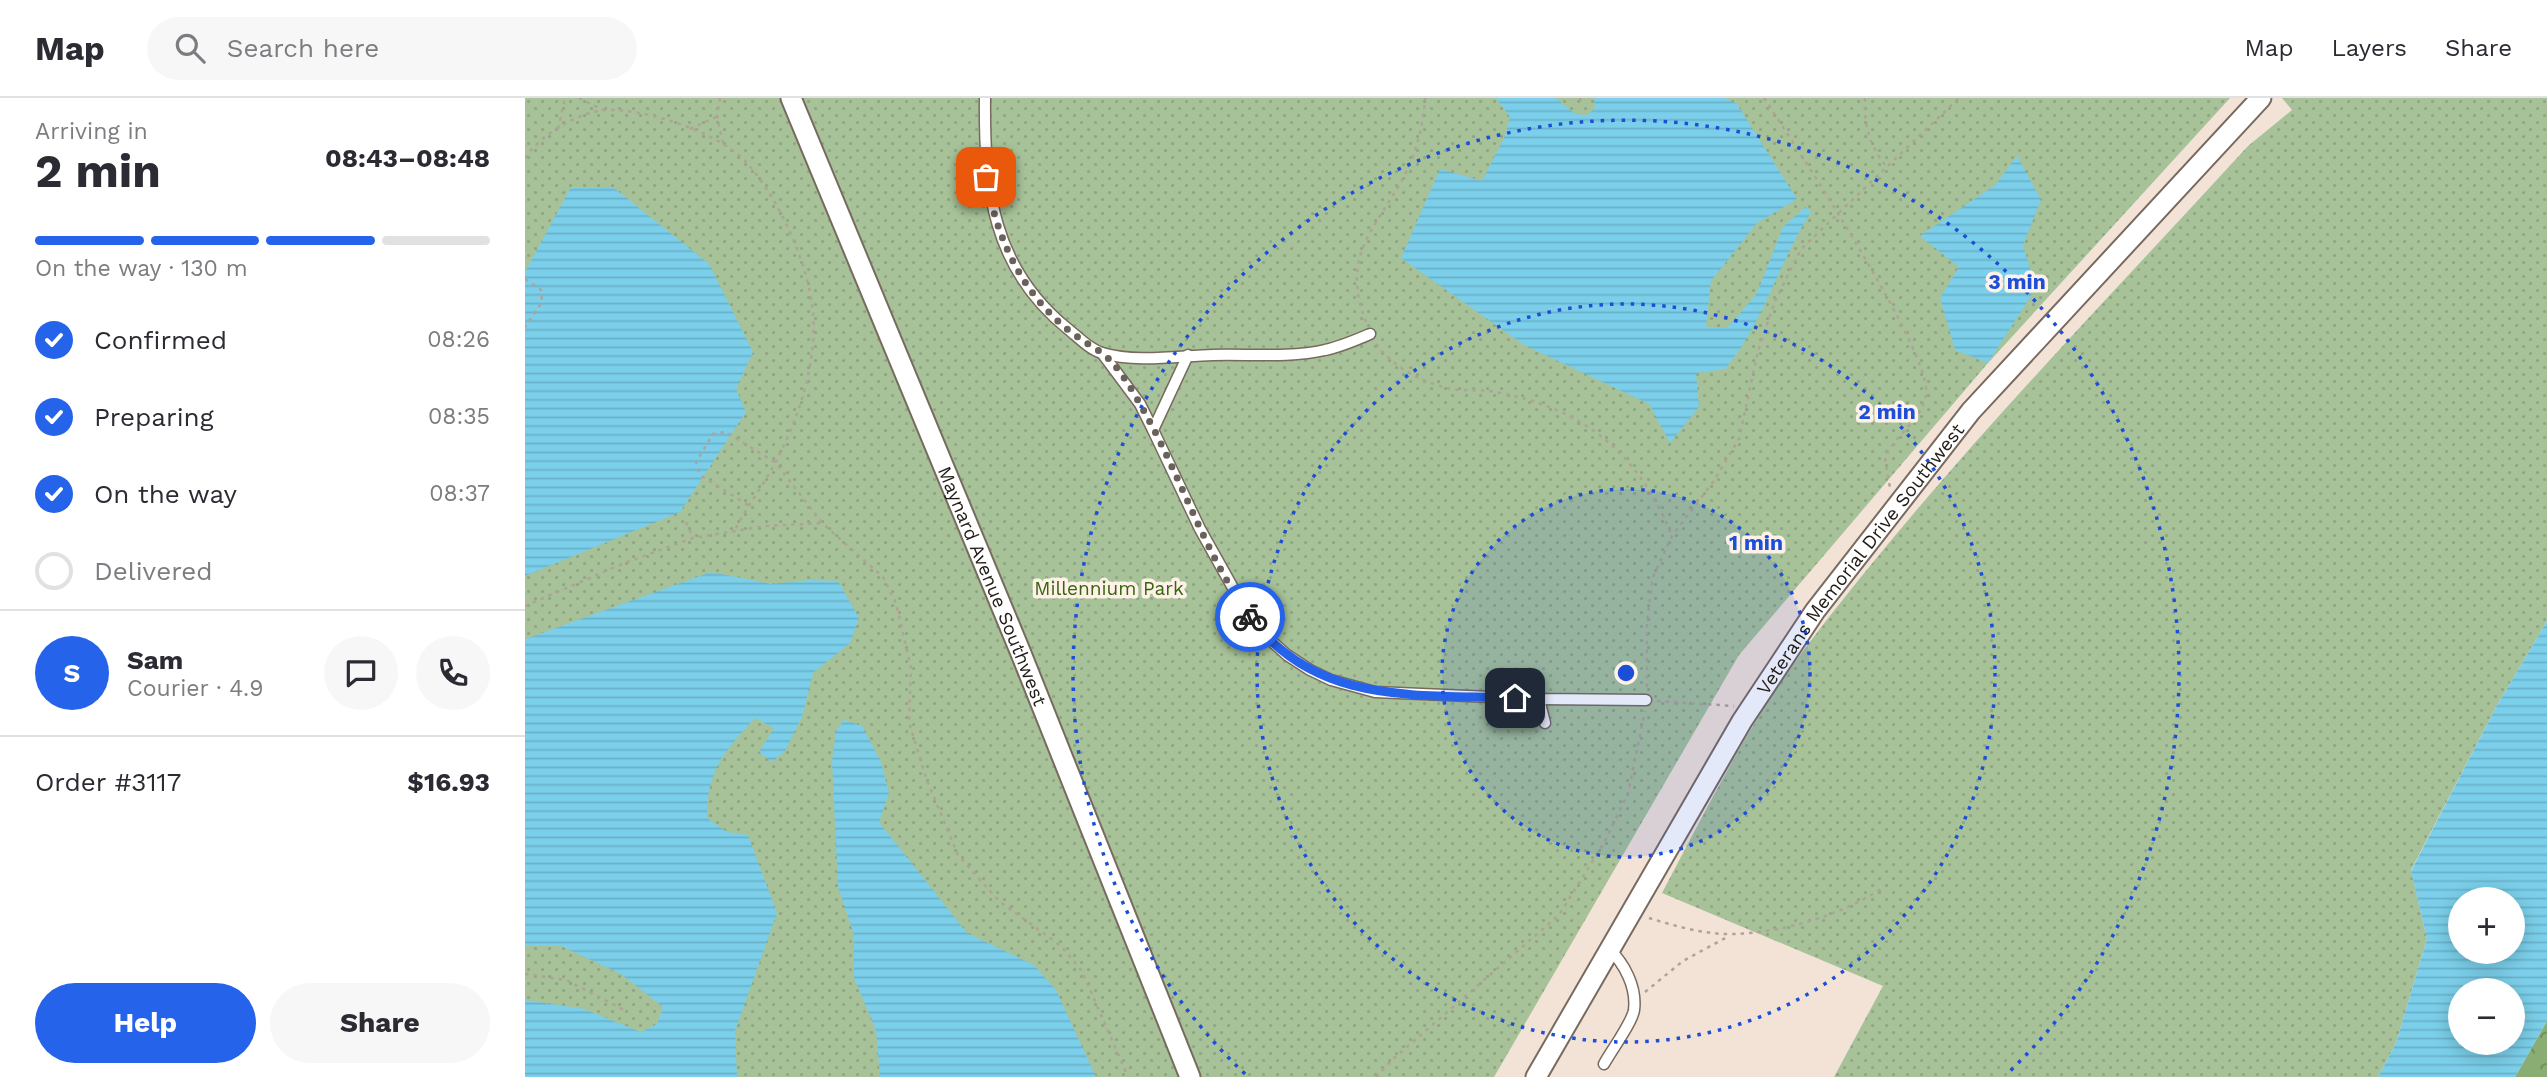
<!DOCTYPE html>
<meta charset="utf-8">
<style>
:root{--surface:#fff;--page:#f7f7f7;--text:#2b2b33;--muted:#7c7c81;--line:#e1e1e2;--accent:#2563eb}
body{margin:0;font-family:"Work Sans",sans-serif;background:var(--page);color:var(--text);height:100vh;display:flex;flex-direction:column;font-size:26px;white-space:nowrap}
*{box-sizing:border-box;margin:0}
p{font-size:23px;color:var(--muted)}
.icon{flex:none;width:38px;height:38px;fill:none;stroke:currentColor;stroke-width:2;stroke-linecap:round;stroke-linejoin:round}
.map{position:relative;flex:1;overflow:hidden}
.drawer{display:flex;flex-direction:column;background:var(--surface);width:525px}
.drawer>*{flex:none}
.buttons{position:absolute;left:1923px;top:789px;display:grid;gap:14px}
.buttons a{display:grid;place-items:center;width:77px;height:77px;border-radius:50%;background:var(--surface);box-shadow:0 4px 18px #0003;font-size:35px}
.pin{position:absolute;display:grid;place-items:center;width:60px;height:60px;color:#fff;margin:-30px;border-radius:14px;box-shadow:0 4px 10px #0006}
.courier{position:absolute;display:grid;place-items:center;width:70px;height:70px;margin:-35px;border:5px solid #2563eb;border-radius:50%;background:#fff;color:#222;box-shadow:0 2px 9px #0007}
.head em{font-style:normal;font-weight:700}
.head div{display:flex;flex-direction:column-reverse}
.head{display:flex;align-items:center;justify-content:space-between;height:119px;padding:0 35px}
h1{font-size:46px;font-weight:700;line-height:52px}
.bar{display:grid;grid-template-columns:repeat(4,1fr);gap:10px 7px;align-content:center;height:84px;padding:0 35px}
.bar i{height:9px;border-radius:5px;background:var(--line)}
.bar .on{background:var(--accent)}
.bar p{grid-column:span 4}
.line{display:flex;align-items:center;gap:18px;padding:0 35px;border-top:2px solid var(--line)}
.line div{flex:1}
.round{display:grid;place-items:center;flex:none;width:74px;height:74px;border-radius:37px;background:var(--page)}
ol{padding:0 35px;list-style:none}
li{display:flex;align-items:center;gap:21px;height:77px}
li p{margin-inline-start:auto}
li .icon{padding:7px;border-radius:50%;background:var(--accent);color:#fff;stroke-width:4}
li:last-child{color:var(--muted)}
li i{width:38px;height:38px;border:4px solid var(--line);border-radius:50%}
.primary-button{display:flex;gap:14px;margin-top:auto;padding:14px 35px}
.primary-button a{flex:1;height:80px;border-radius:42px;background:var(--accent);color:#fff;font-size:28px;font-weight:700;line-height:80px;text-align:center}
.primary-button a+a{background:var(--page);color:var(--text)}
header{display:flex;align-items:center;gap:42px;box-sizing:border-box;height:98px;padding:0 35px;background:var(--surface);border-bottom:2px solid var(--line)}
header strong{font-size:33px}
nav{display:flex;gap:38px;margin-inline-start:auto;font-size:24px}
.search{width:490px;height:63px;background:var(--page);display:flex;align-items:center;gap:18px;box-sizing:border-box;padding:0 24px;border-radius:38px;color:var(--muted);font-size:26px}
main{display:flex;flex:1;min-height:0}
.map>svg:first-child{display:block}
.forest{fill:url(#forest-crowns)}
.park{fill:url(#park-dots)}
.water{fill:url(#water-rules);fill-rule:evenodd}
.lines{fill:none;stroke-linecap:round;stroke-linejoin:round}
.service-casing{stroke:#786a5f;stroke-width:13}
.minor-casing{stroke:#786a5f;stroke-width:23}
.path{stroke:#afa299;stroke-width:2.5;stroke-dasharray:3.5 5;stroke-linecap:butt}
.service{stroke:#fff;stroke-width:10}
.minor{stroke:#fff;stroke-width:19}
.shaded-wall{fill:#4c423b}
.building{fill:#6c5e54;stroke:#4c423b;stroke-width:2}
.done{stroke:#6a625a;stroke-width:7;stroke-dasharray:0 12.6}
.route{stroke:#2563eb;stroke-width:9}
.ring{fill:none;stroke:#1d4ed8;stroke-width:3.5;stroke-dasharray:3.5 7}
.labels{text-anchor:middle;stroke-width:7;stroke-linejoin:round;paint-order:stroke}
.street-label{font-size:19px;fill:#211c17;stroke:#fef1e7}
.park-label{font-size:19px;fill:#386412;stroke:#fef1e7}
.centre{fill:#1d4ed8;stroke:#fef1e7;stroke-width:3.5}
.ring-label{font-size:21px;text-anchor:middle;font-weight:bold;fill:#1d4ed8;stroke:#fef1e7;stroke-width:7;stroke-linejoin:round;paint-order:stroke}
</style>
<header>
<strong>Map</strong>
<div class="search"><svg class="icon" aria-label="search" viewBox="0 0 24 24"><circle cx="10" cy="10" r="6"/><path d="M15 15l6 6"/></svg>Search here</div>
<nav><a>Map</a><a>Layers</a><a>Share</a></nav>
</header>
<main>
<section class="drawer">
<div class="head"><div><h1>2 min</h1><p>Arriving in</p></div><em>08:43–08:48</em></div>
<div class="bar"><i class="on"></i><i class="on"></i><i class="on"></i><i></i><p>On the way · 130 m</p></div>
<ol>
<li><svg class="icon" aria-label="check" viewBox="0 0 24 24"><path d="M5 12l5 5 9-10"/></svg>Confirmed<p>08:26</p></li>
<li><svg class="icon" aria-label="check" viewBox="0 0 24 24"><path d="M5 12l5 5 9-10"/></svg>Preparing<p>08:35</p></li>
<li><svg class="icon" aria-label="check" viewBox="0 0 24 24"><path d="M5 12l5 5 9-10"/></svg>On the way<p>08:37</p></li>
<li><i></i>Delivered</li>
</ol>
<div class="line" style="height:126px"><b class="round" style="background:var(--accent);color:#fff">S</b><div><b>Sam</b><p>Courier · 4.9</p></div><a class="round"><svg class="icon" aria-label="chat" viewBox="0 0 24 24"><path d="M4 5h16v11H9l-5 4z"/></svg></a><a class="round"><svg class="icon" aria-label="phone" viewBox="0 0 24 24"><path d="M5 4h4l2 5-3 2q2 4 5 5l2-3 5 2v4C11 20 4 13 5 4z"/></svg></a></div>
<div class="line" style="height:91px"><div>Order #3117</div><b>$16.93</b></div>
<div class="primary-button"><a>Help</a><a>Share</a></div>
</section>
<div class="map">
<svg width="2022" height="979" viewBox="0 0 2022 979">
<defs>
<pattern id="forest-crowns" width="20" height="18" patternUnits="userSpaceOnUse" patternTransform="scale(1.75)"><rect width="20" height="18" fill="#89ad73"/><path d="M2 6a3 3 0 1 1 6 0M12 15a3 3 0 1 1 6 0" fill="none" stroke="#708c5d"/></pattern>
<pattern id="park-dots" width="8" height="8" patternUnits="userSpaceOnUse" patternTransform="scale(1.75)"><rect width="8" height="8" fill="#a7c298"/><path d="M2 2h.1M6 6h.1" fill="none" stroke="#8fa682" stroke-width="1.8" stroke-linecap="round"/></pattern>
<pattern id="water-rules" width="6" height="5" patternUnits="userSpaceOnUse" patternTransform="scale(1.75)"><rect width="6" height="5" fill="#7bcfea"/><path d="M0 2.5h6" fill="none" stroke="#6ab1c8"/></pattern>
</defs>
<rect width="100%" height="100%" fill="#f3e3d7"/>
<path class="forest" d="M 2022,923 L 2022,979 L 1990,979 Z"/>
<g class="park">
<path d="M 0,0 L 1705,0 L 1463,265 L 1214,557 L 969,979 L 0,979 Z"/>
<path d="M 1757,0 L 2022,0 L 2022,523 L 1971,609 L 1886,772 L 1902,841 L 1871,945 L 1853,979 L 1309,979 L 1358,888 L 1137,795 C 1181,712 1222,628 1278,553 C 1413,374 1572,213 1723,48 L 1767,12 Z"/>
</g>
<g class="water">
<path d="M 971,0 L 1031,0 L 1050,16 L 1062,17 L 1070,10 L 1069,0 L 1200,0 L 1212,6 L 1272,101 L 1232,125 L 1186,183 L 1181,229 L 1202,230 L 1231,197 L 1258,129 L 1280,109 L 1286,114 C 1254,164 1238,226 1200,271 L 1171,275 L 1174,309 L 1145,345 L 1124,306 L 999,247 L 876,160 L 915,71 L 957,83 L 980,38 L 985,19 Z"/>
<path d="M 1492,58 L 1516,102 L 1498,147 L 1511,190 L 1463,265 L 1430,252 L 1415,200 L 1434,169 L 1395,138 L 1470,87 Z"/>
<path d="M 46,89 L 89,90 L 184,166 L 228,254 L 211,291 L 221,314 L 155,414 L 0,478 L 0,174 Z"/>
<path d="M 186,474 L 246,486 L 285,482 L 313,483 L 334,520 L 325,545 L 288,575 L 277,619 L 260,653 L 247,664 L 234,654 L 249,630 L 230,620 C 198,655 182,672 182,720 L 202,734 L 223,737 L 252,815 L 210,933 L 212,979 L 0,979 L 0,902 L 59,911 L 116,934 L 132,926 L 138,909 L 96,876 L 36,848 L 0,848 L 0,541 Z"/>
<path d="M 2022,523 L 2022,923 L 1990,979 L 1853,979 L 1871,945 L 1902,841 L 1886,773 L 1971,609 ZM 1936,802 L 1988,802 L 1988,854 L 1936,854 ZM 1936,892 L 1988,892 L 1988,945 L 1936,945 Z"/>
<path d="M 319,622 L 337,628 L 356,664 L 364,695 L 354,724 L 442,835 L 509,867 L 531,892 L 571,979 L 355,979 L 351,932 L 329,880 L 329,837 L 313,789 L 307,663 L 311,633 Z"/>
</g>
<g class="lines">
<defs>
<g id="service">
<path d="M 460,0 C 459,90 467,170 543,231 C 553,239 564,251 577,255 C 611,265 653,258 688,257 C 724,256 765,260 800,252 C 815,249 831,242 845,236"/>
<path d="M 577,255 L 615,306 L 628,332 L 663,257"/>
<path d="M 628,332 L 675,431 L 722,515 L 735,533 L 762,557 L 785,572 L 806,582 L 850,594 L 1014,601 L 1121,602"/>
<path d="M 1014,601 L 1020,625"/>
<path d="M 1079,966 C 1086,953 1107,925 1109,912 C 1112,889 1099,865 1084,851"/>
</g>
<g id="minor">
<path id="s1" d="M 266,0 L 495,553 L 665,979"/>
<path id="s2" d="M 1011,979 L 1217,623 L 1290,513 L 1446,313 L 1736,0"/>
</g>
</defs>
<use href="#service" class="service-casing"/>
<use href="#minor" class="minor-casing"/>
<g class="path">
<path d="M 54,0 L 78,12"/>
<path d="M 195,0 L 192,18 L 198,45"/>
<path d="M 1055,0 L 1056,7"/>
<path d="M 1239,0 C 1269,46 1408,255 1401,297 C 1396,323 1371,336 1360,359 L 1365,390"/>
<path d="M 1340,0 C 1339,27 1344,47 1361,68"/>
<path d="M 33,31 L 40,0"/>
<path d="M 165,31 L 191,19"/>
<path d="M 0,60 C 15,37 53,14 80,12 C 120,10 196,35 222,65 C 255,103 283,164 288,215 C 292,265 274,320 251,363 C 239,387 222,408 210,432"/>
<path d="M 0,181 L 16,192 L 17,204 L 0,229"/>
<path d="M 841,224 C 816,159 847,135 877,82 C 890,58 899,27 900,0"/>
<path d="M 851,246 C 869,270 898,285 927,291 C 941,293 956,291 970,294 C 1057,309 1114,355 1147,438"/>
<path d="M 223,407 L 175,377 L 171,364 L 188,336 L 201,334 L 251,365 L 297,425 L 358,479 L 371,505 L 386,570 L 384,624 L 401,680 L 433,757 L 474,803 L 536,848 L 557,873 L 603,979"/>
<path d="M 161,424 L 168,440"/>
<path d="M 0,508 L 102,464 L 168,440 L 240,428 L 297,425"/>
<path d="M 1122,589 L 1122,523 L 1128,479 L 1147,438 L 1188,384 L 1214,341 L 1233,253 L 1250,203 L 1276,151 L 1434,0"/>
<path d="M 1132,603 L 1209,608"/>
<path d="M 1124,820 C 1150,828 1181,837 1209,836 C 1260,834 1313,818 1356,791"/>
<path d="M 0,876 L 41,882 L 103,914"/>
<path d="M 1120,894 L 1158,863 L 1204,838"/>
<path d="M 851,979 L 868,961 L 1034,817 L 1079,745 L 1103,695 L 1120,613"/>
</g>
<use href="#service" class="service"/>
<use href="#minor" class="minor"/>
</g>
<path class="shaded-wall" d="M 1390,312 L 1392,315 L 1384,325 L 1382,322 Z"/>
<path class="building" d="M 1382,307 L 1390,312 L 1382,322 L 1375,317 Z"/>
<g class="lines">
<path class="done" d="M 461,79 C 470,133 492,186 534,224 C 547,236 562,245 577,255 C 592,266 606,290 615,306 C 655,375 678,453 725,519"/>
<path class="route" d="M 725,519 C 791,608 892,596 990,600"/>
</g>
<circle cx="1101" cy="575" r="184" fill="#1d4ed8" fill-opacity=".12"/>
<g class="ring">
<circle cx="1101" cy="575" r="184"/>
<circle cx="1101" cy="575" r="369"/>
<path d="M720 976A553 553 0 1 1 1482 976"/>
</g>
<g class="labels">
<g class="street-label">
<text dy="7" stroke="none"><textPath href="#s2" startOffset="612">Veterans Memorial Drive Southwest</textPath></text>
<text dy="7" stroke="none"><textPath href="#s1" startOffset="528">Maynard Avenue Southwest</textPath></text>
</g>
<g class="park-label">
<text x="584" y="497">Millennium Park</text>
</g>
</g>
<circle cx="1101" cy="575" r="10" class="centre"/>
<g class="ring-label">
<text x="1492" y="191">3 min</text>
<text x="1362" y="321">2 min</text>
<text x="1231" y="452">1 min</text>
</g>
</svg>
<div class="buttons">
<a>+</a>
<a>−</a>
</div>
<div class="pin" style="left:461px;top:79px;background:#ea580c"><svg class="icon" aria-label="bag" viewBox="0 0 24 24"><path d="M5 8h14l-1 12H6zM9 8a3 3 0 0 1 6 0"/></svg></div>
<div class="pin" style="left:990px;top:600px;background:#1f2937"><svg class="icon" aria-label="home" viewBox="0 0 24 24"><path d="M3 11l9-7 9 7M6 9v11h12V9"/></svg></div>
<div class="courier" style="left:725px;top:519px"><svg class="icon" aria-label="bike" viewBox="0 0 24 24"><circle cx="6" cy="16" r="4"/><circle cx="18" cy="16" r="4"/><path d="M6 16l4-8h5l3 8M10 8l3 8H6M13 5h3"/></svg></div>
</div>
</main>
